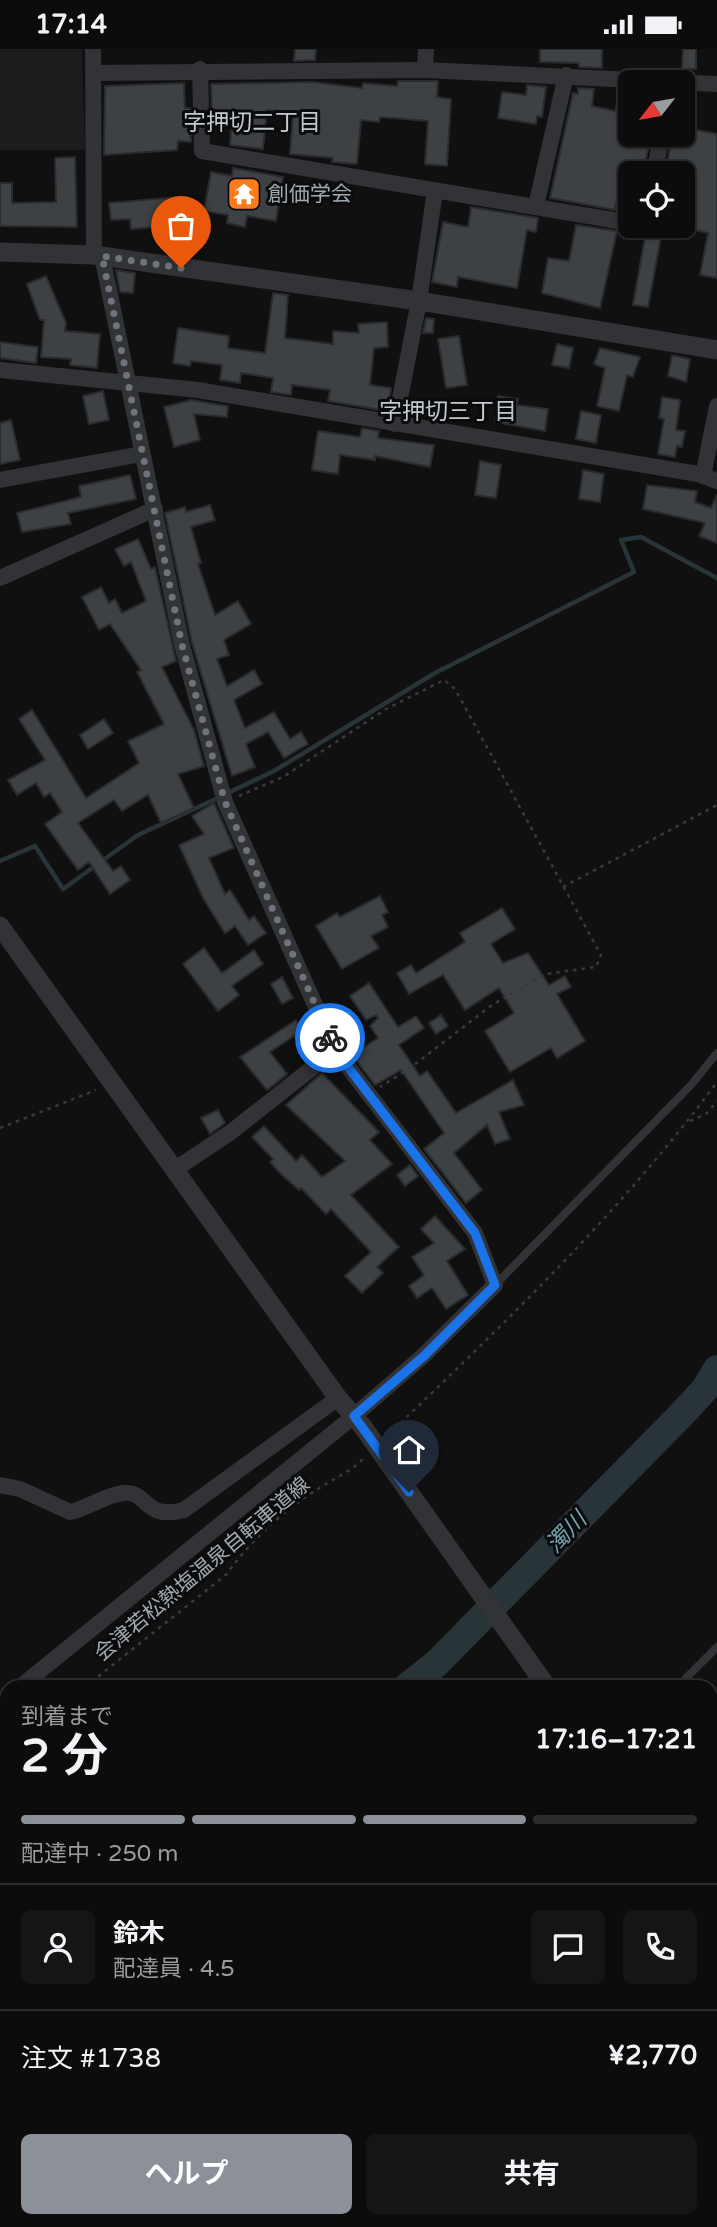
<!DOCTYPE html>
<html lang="ja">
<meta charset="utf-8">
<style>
:root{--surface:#0c0c0d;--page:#151516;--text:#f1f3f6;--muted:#9a9b9d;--line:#2c2c2e;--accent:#8c9099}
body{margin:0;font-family:"Varela Round","Noto Sans JP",sans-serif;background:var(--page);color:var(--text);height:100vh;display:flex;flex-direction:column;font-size:26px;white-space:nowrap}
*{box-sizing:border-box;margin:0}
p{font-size:23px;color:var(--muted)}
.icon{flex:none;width:38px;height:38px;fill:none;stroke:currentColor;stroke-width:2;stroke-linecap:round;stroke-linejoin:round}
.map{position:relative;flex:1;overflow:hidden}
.details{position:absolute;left:0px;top:1631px;width:718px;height:548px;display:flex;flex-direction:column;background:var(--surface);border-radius:21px 21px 0 0;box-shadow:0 2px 5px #0004,0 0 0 2px var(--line)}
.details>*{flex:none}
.needle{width:46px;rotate:239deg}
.tools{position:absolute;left:618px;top:21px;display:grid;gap:14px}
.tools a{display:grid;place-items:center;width:77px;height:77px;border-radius:10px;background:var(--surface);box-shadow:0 2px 5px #0004,0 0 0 2px var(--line);font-size:35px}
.pin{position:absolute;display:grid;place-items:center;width:60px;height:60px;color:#fff;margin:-72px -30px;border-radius:50% 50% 50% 0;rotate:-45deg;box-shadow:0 0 7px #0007}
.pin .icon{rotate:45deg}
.courier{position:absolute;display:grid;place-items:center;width:70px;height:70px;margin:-35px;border:5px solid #1a73e8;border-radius:50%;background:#fff;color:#222;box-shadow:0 2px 9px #0007}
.headline em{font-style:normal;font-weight:700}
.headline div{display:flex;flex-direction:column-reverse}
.headline{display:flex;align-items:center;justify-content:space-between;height:119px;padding:0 21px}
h1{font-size:46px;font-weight:700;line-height:52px}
.bar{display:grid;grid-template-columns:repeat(4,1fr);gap:10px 7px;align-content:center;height:84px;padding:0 21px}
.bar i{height:9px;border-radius:5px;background:var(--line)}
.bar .selected{background:var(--accent)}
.bar p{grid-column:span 4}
.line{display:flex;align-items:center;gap:18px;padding:0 21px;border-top:2px solid var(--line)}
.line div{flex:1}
.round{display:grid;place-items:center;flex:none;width:74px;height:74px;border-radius:10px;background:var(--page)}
.button{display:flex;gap:14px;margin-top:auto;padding:14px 21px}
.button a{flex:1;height:80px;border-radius:10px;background:var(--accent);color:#fff;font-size:28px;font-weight:700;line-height:80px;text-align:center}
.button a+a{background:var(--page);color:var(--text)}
.status{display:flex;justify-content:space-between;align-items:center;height:49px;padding:0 35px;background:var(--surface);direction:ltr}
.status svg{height:19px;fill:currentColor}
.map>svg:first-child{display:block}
.built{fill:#1c1c1e}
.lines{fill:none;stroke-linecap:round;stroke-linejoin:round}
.stream{stroke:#283438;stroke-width:4.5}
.river{stroke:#283438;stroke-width:28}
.building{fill:#3e4144;stroke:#2a2b2e;stroke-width:2}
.path{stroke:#373a3e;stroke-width:2.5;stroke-dasharray:3.5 5;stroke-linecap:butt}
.service{stroke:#313337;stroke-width:8}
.minor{stroke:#313337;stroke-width:16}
.tertiary{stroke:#313337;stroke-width:19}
.tertiary-bridge{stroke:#313337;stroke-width:19}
.done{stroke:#6e747a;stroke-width:7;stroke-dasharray:0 12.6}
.route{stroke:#1a73e8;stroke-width:9}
.labels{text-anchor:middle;stroke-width:6;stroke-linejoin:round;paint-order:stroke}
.poi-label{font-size:21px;fill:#a0aab3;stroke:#0b0b0c;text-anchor:start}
.street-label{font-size:21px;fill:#a0aab3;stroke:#0b0b0c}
.neighbourhood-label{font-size:23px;fill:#c1c8cf;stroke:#0b0b0c}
.water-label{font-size:23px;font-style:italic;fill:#73a4b2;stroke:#0b0b0c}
</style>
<div class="status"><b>17:14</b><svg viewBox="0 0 49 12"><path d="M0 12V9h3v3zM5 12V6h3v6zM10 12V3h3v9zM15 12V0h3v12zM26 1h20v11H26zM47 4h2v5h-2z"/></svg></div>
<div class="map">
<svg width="717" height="2178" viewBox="0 0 717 2178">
<rect width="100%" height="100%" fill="#101011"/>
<path class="built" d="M 0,0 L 82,0 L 85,101 L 0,101 Z"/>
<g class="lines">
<g class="stream">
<path d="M 228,744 L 274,722 L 435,624 L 634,523 L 621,491 L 641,488 L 717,529"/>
<path d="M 0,812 L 35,797 L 63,840 L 138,786 L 220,748"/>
</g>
<g class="river">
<path d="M 407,1638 L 437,1614 L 682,1365 L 705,1340 L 717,1320"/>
<path d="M 0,1919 L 7,1914"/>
</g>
</g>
<g class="building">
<path d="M 295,0 L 316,0 L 315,11 L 294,12 Z"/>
<path d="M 540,0 L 602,0 L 602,19 L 579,18 L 579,14 L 540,13 Z"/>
<path d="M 683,0 L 696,0 L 696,20 L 682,20 Z"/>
<path d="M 398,32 L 438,32 L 437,48 L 451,50 L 447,117 L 425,115 L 428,72 L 380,68 L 379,73 L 361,71 L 357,115 L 332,113 L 333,109 L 290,105 L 293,63 L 267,61 L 263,100 L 230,96 L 232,68 L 212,68 L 211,35 L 313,33 L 362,39 L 363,34 L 397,37 Z"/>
<path d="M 184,34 L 185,59 L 190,59 L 191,93 L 178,92 L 177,101 L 104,106 L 105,37 Z"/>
<path d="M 527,36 L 546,38 L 542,68 L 537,67 L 536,75 L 498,69 L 502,43 L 526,46 Z"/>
<path d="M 578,39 L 594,40 L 592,57 L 615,62 L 620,41 L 630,41 L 630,86 L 643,86 L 640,95 L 649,97 L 644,117 L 625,112 L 615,161 L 550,149 L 573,44 L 578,45 Z"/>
<path d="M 682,78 L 717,85 L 717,229 L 700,226 L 708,184 L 682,178 L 682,119 L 667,116 L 672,86 L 682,86 Z"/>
<path d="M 75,108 L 77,178 L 0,177 L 0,134 L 12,134 L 12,154 L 56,153 L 55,109 Z"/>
<path d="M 233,119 L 283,128 L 276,172 L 247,167 L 245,178 L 227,174 L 228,166 L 204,162 L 211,123 L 232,127 Z"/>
<path d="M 178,148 L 181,176 L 131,180 L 130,170 L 111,171 L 109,154 Z"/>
<path d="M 471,158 L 538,169 L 536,183 L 527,181 L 517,239 L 458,228 L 457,238 L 432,233 L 443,173 L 468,178 Z"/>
<path d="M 576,176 L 617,182 L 600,259 L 542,244 L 548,209 L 569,212 Z"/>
<path d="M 647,177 L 663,177 L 648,258 L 633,256 Z"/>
<path d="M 116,221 L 135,224 L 133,244 L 120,243 Z"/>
<path d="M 46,227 L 66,274 L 65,282 L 100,285 L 97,319 L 70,316 L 71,310 L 41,308 L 44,271 L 40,271 L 27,235 Z"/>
<path d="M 273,244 L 288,246 L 285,289 L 333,295 L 333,282 L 359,284 L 358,275 L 387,273 L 388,298 L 374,299 L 370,336 L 391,339 L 387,362 L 328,352 L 330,341 L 292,336 L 291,346 L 271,343 L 273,329 L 241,324 L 240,334 L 220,331 L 222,316 L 191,312 L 190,317 L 173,314 L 178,279 L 229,287 L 228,299 L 265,304 Z"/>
<path d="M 426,269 L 434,270 L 433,284 L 423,284 Z"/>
<path d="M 459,287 L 467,336 L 446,339 L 438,290 Z"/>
<path d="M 0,293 L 38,298 L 36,314 L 0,309 Z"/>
<path d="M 557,295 L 573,299 L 569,319 L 552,316 Z"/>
<path d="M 600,299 L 640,308 L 633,328 L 627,326 L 619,362 L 597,357 L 605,319 L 594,315 Z"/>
<path d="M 672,306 L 690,310 L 686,333 L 668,327 Z"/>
<path d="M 103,342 L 109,371 L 89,375 L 83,347 Z"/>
<path d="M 498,347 L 518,350 L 517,356 L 548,360 L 545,382 L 495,373 Z"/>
<path d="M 662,348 L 680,351 L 676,381 L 685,382 L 682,398 L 677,397 L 675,408 L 658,405 L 664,370 L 659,369 Z"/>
<path d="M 191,351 L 228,357 L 227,368 L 194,365 L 200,391 L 174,398 L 164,358 Z"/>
<path d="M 428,352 L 448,355 L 446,369 L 426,367 Z"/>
<path d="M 581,362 L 601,366 L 596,394 L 576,390 Z"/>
<path d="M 11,371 L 20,411 L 0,415 L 0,374 Z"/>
<path d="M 362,379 L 379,382 L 378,389 L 434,396 L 430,418 L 375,407 L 375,411 L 340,406 L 338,425 L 312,421 L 318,382 L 360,388 Z"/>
<path d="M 480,412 L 501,416 L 496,449 L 475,446 Z"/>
<path d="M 583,421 L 604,425 L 600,453 L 579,450 Z"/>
<path d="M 130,426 L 136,450 L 68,464 L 71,475 L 22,483 L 17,464 L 81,448 L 79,437 Z"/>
<path d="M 647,436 L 697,442 L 695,453 L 711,459 L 717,446 L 717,494 L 699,487 L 705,474 L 643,460 Z"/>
<path d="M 210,456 L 215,471 L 191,478 L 201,514 L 198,515 L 215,566 L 238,552 L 251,575 L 224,591 L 229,606 L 217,610 L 227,637 L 254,621 L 262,635 L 234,651 L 245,679 L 274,663 L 290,690 L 301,683 L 308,695 L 284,709 L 268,683 L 246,695 L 255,718 L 232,727 L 192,594 L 165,464 L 185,458 L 186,463 Z"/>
<path d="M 138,490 L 151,520 L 155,518 L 176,612 L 162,618 L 194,681 L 204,717 L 178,725 L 194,759 L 161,774 L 148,746 L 122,762 L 114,751 L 78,774 L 113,822 L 121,817 L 130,831 L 110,845 L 89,813 L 78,821 L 45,775 L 62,763 L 50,744 L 44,748 L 36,734 L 17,746 L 8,731 L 45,711 L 19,670 L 32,661 L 86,749 L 139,714 L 128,692 L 164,675 L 137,623 L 141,621 L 110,575 L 99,581 L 82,548 L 101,538 L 109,554 L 115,550 L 122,564 L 146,552 L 131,513 L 124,517 L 115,500 Z"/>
<path d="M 104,670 L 113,684 L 88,700 L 80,686 Z"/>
<path d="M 214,754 L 234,799 L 209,809 L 225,845 L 230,841 L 249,871 L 254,867 L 266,884 L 248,896 L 235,877 L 225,884 L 203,849 L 179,796 L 204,785 L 192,767 Z"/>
<path d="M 380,847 L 388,863 L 382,866 L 388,878 L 371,887 L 379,899 L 342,920 L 316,877 L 337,864 L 340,868 Z"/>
<path d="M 502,859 L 515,880 L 491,895 L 503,914 L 528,904 L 549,936 L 565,927 L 571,938 L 557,945 L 585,992 L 557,1009 L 551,999 L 510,1023 L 485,982 L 514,964 L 499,939 L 465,961 L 443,926 L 409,945 L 397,924 L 411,916 L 416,924 L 465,893 L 460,884 Z"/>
<path d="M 204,899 L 222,924 L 254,901 L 263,915 L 232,937 L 239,946 L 218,962 L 183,915 Z"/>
<path d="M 282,928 L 293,949 L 282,955 L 271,935 Z"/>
<path d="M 369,934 L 398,978 L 416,967 L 424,979 L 399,996 L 420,1027 L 427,1022 L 456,1064 L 513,1031 L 524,1056 L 499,1063 L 510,1090 L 495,1095 L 487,1076 L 454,1104 L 482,1141 L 466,1154 L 424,1100 L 444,1084 L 401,1021 L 375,1036 L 352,1006 L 378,989 L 370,977 L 378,969 L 376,966 L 366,971 L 350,947 Z"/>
<path d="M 441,966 L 448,977 L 436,985 L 429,974 Z"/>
<path d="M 296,971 L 303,981 L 270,1003 L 287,1025 L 267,1041 L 240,1008 Z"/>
<path d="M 322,1024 L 379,1083 L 370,1091 L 392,1115 L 351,1146 L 399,1198 L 377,1218 L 383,1224 L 362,1244 L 345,1227 L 371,1203 L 331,1160 L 326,1165 L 301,1139 L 299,1141 L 280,1124 L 270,1113 L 273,1110 L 252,1088 L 264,1077 L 296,1112 L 302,1106 L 322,1128 L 345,1112 L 286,1056 Z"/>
<path d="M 218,1061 L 225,1074 L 210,1085 L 201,1069 Z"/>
<path d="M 410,1116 L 418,1127 L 405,1137 L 397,1126 Z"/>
<path d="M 435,1167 L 465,1200 L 447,1212 L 468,1246 L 446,1260 L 432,1239 L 417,1249 L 409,1237 L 424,1226 L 412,1208 L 434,1194 L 421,1180 Z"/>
</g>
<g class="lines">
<g class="path">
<path d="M 239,747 L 283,728 L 386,660 L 444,631 L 455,640 L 601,906 L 596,918 L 545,925 L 492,956 L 410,1019 L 380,1038"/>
<path d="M 563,838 L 717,756"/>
<path d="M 690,1072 L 706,1065 L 717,1052"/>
<path d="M 0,1079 L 96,1041"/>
<path d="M 388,1386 C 504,1275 621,1163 717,1033"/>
<path d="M 85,1638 L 227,1525 C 248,1494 286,1459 318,1440 C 334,1429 349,1424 363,1410"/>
<path d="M 0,1690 L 7,1685"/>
</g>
<g class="service">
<path d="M 495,1236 L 691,1036 L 717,1004"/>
<path d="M 677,1638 L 717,1598"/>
</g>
<g class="minor">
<path d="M 93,0 L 94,206"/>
<path d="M 200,20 L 202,102 L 630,174"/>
<path d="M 425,21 L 426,0"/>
<path d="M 94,24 L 425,21 L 717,35"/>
<path d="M 654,124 L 662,86"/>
<path d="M 536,157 L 566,26"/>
<path d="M 0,321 L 198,341 L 698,425 L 717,432"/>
<path d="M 395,375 L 419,252 L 435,142"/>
<path d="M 703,427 L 717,357"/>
<path d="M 0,431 L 142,405"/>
<path d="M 0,529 L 155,460"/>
<path d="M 174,1121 L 231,1083 L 335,1001"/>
<path d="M 0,1436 L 20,1440 L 70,1463 C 88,1459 105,1446 123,1444 C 148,1441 143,1472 184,1461 L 338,1349"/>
<path d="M 20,1638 L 354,1367 L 423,1307 L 495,1236 L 475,1184 L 335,1001 L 225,753 L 182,596 L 102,207"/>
<path d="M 0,1653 L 7,1648"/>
<path d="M 710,1801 L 717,1798"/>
<path d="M 710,2076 L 717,2073"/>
<path d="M 0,2153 L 7,2149"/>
<path d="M 621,2172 L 624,2178"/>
<path d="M 500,2178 L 513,2172"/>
</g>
<g class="tertiary">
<path d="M 0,203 L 94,206 L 419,252 L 717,301"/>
<path d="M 0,877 L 338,1349 L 363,1378"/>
<path d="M 710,1869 L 717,1878"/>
</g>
<path class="tertiary-bridge" d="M 363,1378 L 547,1638"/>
</g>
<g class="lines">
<path class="done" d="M 181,219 L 102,207 L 182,596 L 225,753 L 330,989"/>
<path class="route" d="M 330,989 L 335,1001 L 475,1184 L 495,1236 L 424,1307 L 354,1367 L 409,1443"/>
</g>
<defs>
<symbol id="temple-square" viewBox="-11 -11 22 22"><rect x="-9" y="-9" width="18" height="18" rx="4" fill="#fe7b1b" stroke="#0b0b0c"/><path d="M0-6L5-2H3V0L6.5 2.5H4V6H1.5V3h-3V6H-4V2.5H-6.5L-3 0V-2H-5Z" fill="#fff"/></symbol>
</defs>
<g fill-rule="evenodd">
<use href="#temple-square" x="225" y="126" width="38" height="38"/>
</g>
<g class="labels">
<g class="poi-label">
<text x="268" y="152">創価学会</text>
</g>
<g class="street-label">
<text transform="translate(202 1520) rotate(-40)" y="7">会津若松熱塩温泉自転車道線</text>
</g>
<g class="neighbourhood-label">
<text x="252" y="81">字押切二丁目</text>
<text x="448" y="370">字押切三丁目</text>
</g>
<g class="water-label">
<text transform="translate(566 1483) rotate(-46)" y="8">濁川</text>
</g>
</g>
</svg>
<div class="tools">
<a><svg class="needle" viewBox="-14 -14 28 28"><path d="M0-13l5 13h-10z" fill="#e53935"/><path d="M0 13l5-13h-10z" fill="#9a9b9d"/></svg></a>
<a><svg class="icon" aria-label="locate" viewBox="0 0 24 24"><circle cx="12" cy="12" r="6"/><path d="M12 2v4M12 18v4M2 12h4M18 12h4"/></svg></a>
</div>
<div class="pin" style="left:181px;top:219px;background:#ea580c"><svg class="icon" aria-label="bag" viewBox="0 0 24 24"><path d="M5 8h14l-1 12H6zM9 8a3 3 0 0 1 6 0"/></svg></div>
<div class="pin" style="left:409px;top:1443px;background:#1f2937"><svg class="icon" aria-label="home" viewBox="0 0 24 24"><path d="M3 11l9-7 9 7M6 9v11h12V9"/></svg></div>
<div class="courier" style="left:330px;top:989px"><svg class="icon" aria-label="bike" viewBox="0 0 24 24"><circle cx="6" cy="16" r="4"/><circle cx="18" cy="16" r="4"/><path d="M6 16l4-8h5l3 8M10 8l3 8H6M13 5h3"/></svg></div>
<section class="details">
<div class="headline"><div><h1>2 分</h1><p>到着まで</p></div><em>17:16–17:21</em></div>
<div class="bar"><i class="selected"></i><i class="selected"></i><i class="selected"></i><i></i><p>配達中 · 250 m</p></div>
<div class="line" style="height:126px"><a class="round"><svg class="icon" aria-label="person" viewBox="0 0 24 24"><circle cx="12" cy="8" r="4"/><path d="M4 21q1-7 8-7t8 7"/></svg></a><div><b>鈴木</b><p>配達員 · 4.5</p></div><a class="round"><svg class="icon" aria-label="chat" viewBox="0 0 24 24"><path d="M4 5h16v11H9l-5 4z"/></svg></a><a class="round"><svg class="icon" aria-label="phone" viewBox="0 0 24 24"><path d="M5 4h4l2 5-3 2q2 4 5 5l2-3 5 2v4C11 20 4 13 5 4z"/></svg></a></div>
<div class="line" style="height:91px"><div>注文 #1738</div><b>¥2,770</b></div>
<div class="button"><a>ヘルプ</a><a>共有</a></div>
</section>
</div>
